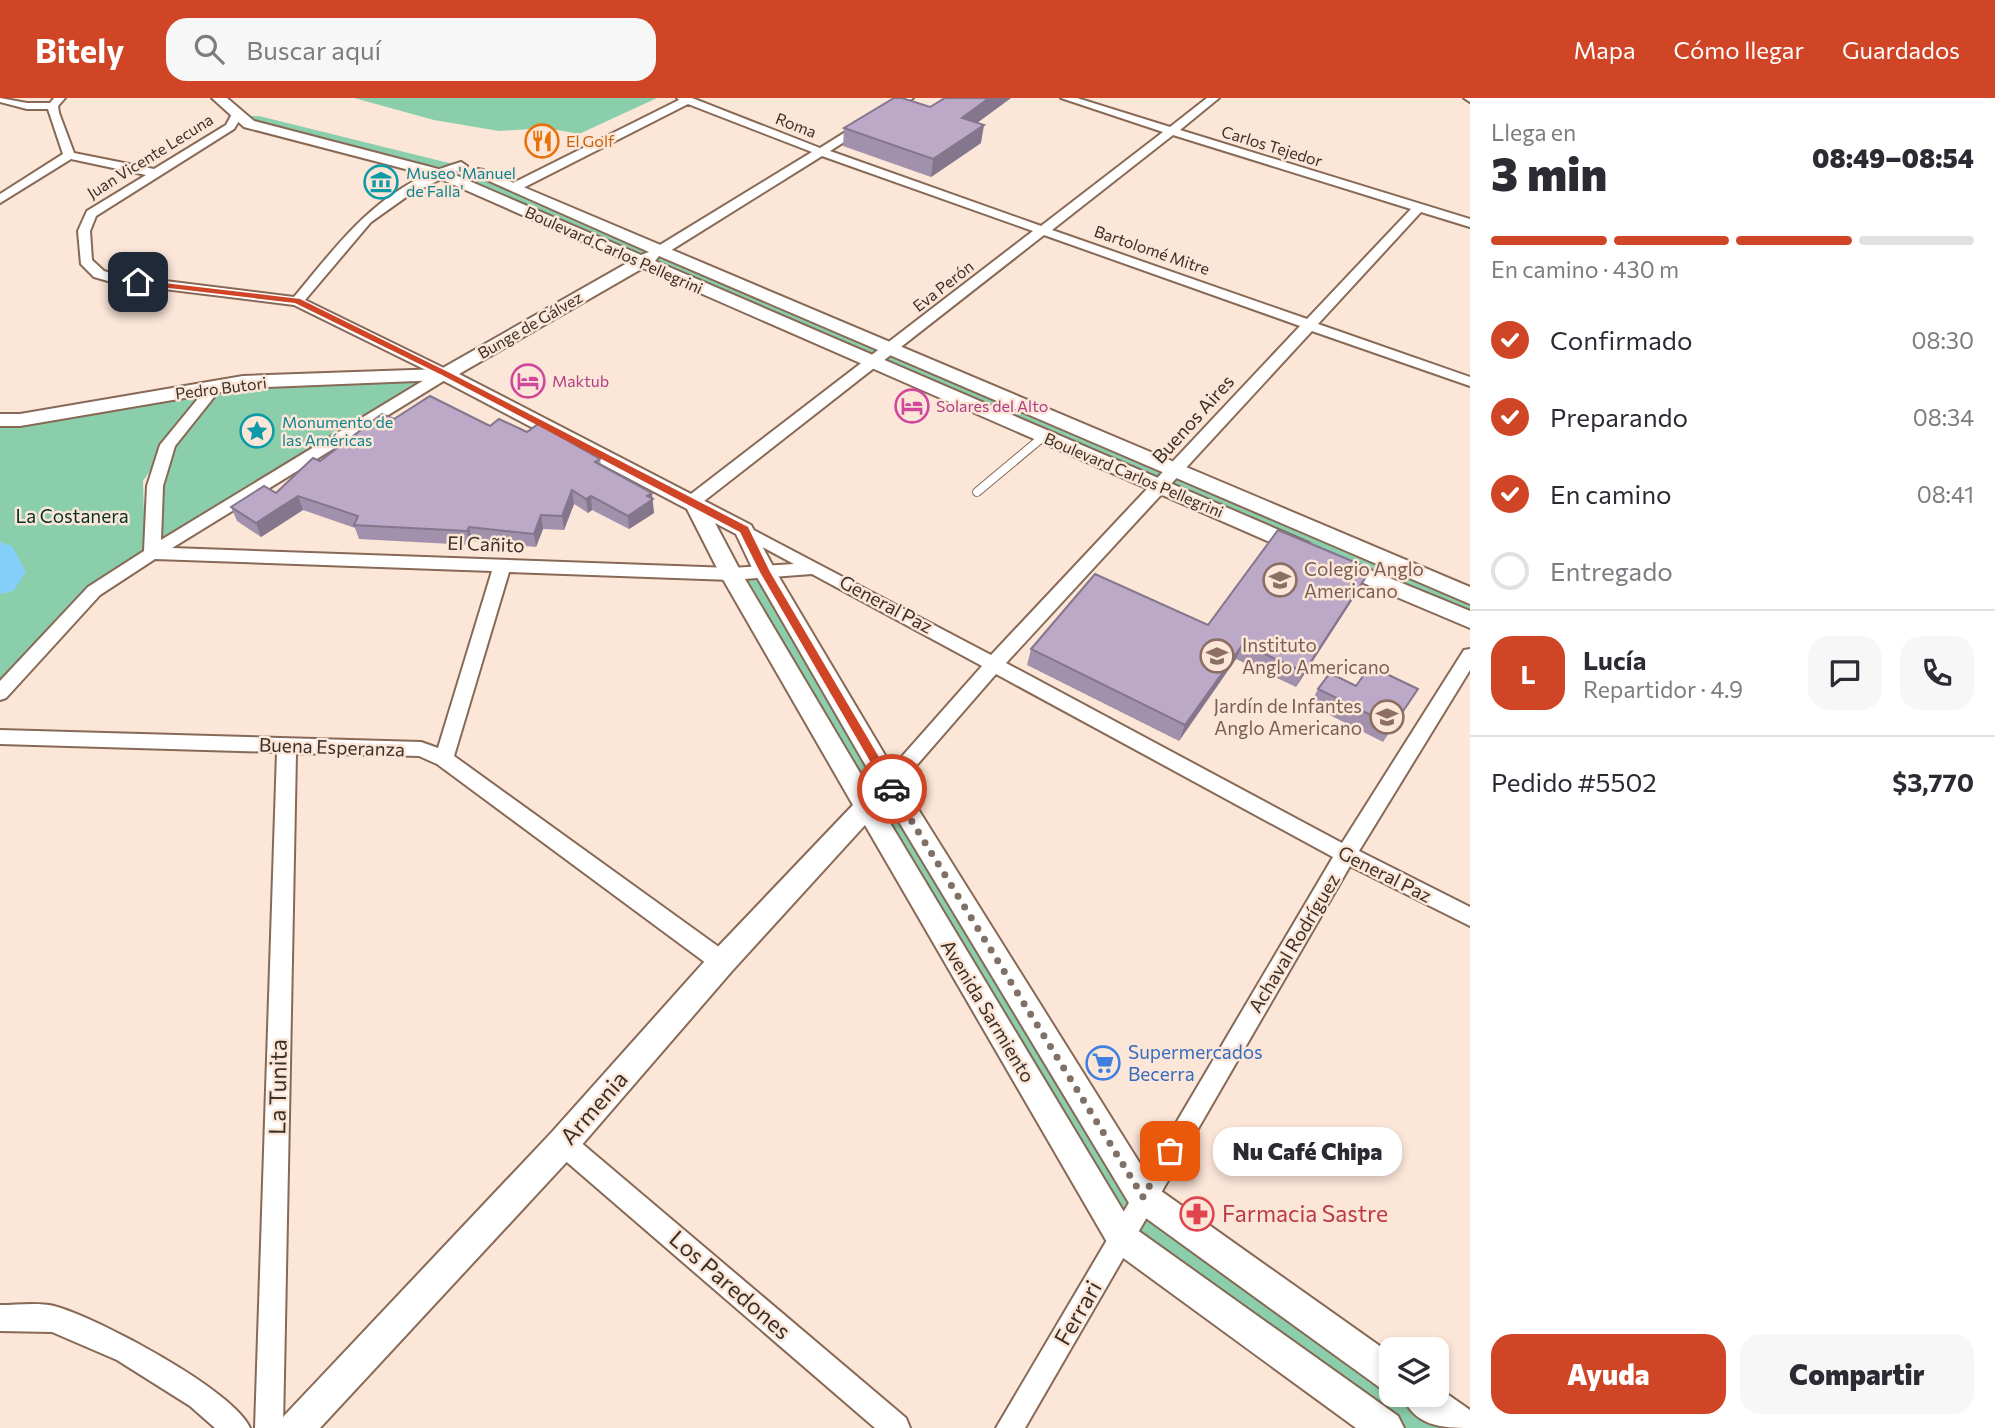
<!DOCTYPE html>
<html lang="es">
<meta charset="utf-8">
<style>
:root{--surface:#fff;--page:#f7f7f7;--text:#2b2b33;--muted:#7c7c81;--line:#e1e1e2;--accent:#cf4525}
body{margin:0;font-family:Commissioner,sans-serif;background:var(--page);color:var(--text);height:100vh;display:flex;flex-direction:column;font-size:26px;white-space:nowrap}
*{box-sizing:border-box;margin:0}
p{font-size:23px;color:var(--muted)}
.icon{flex:none;width:38px;height:38px;fill:none;stroke:currentColor;stroke-width:2;stroke-linecap:round;stroke-linejoin:round}
.map{position:relative;flex:1;overflow:hidden}
.drawer{display:flex;flex-direction:column;background:var(--surface);width:525px}
.drawer>*{flex:none}
.controls{position:absolute;left:1379px;top:1239px;display:grid;gap:14px}
.controls a{display:grid;place-items:center;width:70px;height:70px;border-radius:14px;background:var(--surface);box-shadow:0 4px 10px #0003;font-size:35px}
.pin{position:absolute;display:grid;place-items:center;width:60px;height:60px;color:#fff;margin:-30px;border-radius:14px;box-shadow:0 4px 10px #0006}
.courier{position:absolute;display:grid;place-items:center;width:70px;height:70px;margin:-35px;border:5px solid #cf4525;border-radius:50%;background:#fff;color:#222;box-shadow:0 2px 9px #0007}
.bubble{position:absolute;height:49px;border-radius:21px;background:var(--surface);box-shadow:0 4px 10px #0003;font-size:23px;font-weight:800;line-height:49px;text-align:center}
.overview em{font-style:normal;font-weight:800}
.overview div{display:flex;flex-direction:column-reverse}
.overview{display:flex;align-items:center;justify-content:space-between;height:119px;padding:0 21px}
h1{font-size:46px;font-weight:800;line-height:52px}
.bar{display:grid;grid-template-columns:repeat(4,1fr);gap:10px 7px;align-content:center;height:84px;padding:0 21px}
.bar i{height:9px;border-radius:5px;background:var(--line)}
.bar .selected{background:var(--accent)}
.bar p{grid-column:span 4}
.line{display:flex;align-items:center;gap:18px;padding:0 21px;border-top:2px solid var(--line)}
.line div{flex:1}
.round{display:grid;place-items:center;flex:none;width:74px;height:74px;border-radius:21px;background:var(--page)}
ol{padding:0 21px;list-style:none}
li{display:flex;align-items:center;gap:21px;height:77px}
li p{margin-inline-start:auto}
li .icon{padding:7px;border-radius:50%;background:var(--accent);color:#fff;stroke-width:4}
li:last-child{color:var(--muted)}
li i{width:38px;height:38px;border:4px solid var(--line);border-radius:50%}
.cta{display:flex;gap:14px;margin-top:auto;padding:14px 21px}
.cta a{flex:1;height:80px;border-radius:21px;background:var(--accent);color:#fff;font-size:28px;font-weight:800;line-height:80px;text-align:center}
.cta a+a{background:var(--page);color:var(--text)}
header{display:flex;align-items:center;gap:42px;box-sizing:border-box;height:98px;padding:0 35px;background:var(--accent);color:#fff}
header strong{font-size:33px}
nav{display:flex;gap:38px;margin-inline-start:auto;font-size:24px}
.search{width:490px;height:63px;background:var(--page);display:flex;align-items:center;gap:18px;box-sizing:border-box;padding:0 24px;border-radius:21px;color:var(--muted);font-size:26px}
main{display:flex;flex:1;min-height:0}
.map>svg:first-child{display:block}
.green{fill:#8bceac}
.lines{fill:none;stroke-linecap:round;stroke-linejoin:round}
.river{fill:#85d0fb;fill-rule:evenodd}
.service-casing{stroke:#876955;stroke-width:10}
.minor-casing{stroke:#876955;stroke-width:4}
.tertiary-casing{stroke:#876955;stroke-width:4}
.service{stroke:#fff;stroke-width:8}
.minor{fill:#fff;fill-rule:evenodd}
.tertiary{fill:#fff;fill-rule:evenodd}
.wall{fill:#a291ac}
.shaded-wall{fill:#84768c}
.building{fill:#bca9c8;stroke:#84768c;stroke-width:2}
.route{fill:#cf4525}
.done{stroke:#807065;stroke-width:7;stroke-dasharray:0 12.6}
.labels{text-anchor:middle;stroke-width:5;stroke-linejoin:round;paint-order:stroke}
.far-street-label{font-size:16px;fill:#3d3027;stroke:#fbe6d8}
.far-food-label{font-size:16px;fill:#c56008;stroke:#fbe6d8;text-anchor:start}
.far-culture-label{font-size:16px;fill:#0d838f;stroke:#fbe6d8;text-anchor:start}
.far-hotel-label{font-size:16px;fill:#b23c85;stroke:#fbe6d8;text-anchor:start}
.street-label{font-size:19px;fill:#3d3027;stroke:#fbe6d8}
.park-label{font-size:19px;fill:#043421;stroke:#fbe6d8}
.education-label{font-size:19px;fill:#785e54;stroke:#fbe6d8;text-anchor:start}
.shop-label{font-size:19px;fill:#366cbe;stroke:#fbe6d8;text-anchor:start}
.near-street-label{font-size:23px;fill:#3d3027;stroke:#fbe6d8}
.near-health-label{font-size:23px;fill:#be3a42;stroke:#fbe6d8;text-anchor:start}
</style>
<header>
<strong>Bitely</strong>
<div class="search"><svg class="icon" aria-label="search" viewBox="0 0 24 24"><circle cx="10" cy="10" r="6"/><path d="M15 15l6 6"/></svg>Buscar aquí</div>
<nav><a>Mapa</a><a>Cómo llegar</a><a>Guardados</a></nav>
</header>
<main>
<div class="map">
<svg width="1470" height="1330" viewBox="0 0 1470 1330">
<rect width="100%" height="100%" fill="#fbe6d8"/>
<g class="green">
<path d="M 354,0 L 657,0 L 579,36 L 547,30 L 499,33 L 434,22 Z"/>
<path d="M 236,18 L 259,18 L 461,68 L 1174,373 L 1158,388 L 441,76 L 249,26 Z"/>
<path d="M 445,276 L 152,455 L 167,348 L 143,383 L 145,453 L 0,586 L 0,328 L 201,296 L 169,344 L 215,289 Z"/>
<path d="M 1176,374 L 1470,500 L 1470,520 L 1160,389 Z"/>
<path d="M 765,474 L 1143,1099 L 1391,1277 L 1391,1297 L 1419,1297 L 1466,1330 L 1386,1330 L 1122,1140 L 731,476 Z"/>
</g>
<g class="lines">
<path class="river" d="M 0,444 L 12,448 L 26,474 L 13,493 L 0,496 Z"/>
<defs>
<path id="service" d="M 977,394 L 1044,338"/>
<g id="minor">
<path d="M 0,0 L 27,5 L 50,5 L 54,0 L 65,0 L 58,8 L 59,15 L 74,55 L 154,71 L 226,27 L 232,16 L 242,18 L 234,31 L 96,118 L 90,133 L 92,162 L 104,173 L 117,177 L 294,199 C 344,139 381,87 461,64 L 467,68 L 409,97 L 371,124 L 305,202 L 450,273 L 450,279 L 172,450 L 731,470 L 794,466 L 738,436 L 736,432 L 738,428 L 744,427 L 991,557 L 1300,228 L 1044,137 L 699,407 L 693,408 L 685,403 L 687,399 L 1033,133 L 822,58 L 665,156 L 655,156 L 655,150 L 812,54 L 688,6 L 519,92 L 511,92 L 511,86 L 679,2 L 677,0 L 692,0 L 820,50 L 900,0 L 913,0 L 830,53 L 1041,128 L 1163,34 L 1061,0 L 1077,0 L 1170,29 L 1207,0 L 1219,0 L 1180,32 L 1470,121 L 1470,129 L 1421,114 L 1318,226 L 1470,279 L 1470,288 L 1312,233 L 1006,565 L 1342,745 L 1464,552 L 1470,551 L 1470,572 L 1359,753 L 1470,809 L 1470,828 L 1350,768 L 1025,1330 L 996,1330 L 1333,759 L 996,576 L 896,691 L 889,694 L 882,691 L 879,686 L 882,681 L 982,568 L 812,476 L 731,482 L 509,474 L 454,658 L 730,857 L 733,864 L 730,871 L 722,874 L 714,871 L 437,666 L 419,658 L 296,655 L 283,1330 L 255,1330 L 277,654 L 0,646 L 0,632 L 421,644 L 438,650 L 492,473 L 155,461 L 100,497 L 6,600 L 0,602 L 0,583 L 88,489 L 144,453 L 147,388 L 160,347 L 210,286 L 220,286 L 222,289 L 175,348 L 163,388 L 161,442 L 434,276 L 294,207 L 115,185 L 94,179 L 81,166 L 78,133 L 87,113 L 146,77 L 71,61 L 0,105 L 0,96 L 63,56 L 48,11 L 27,11 L 0,4 ZM 1173,37 L 1411,111 L 1307,221 L 1052,132 Z"/>
<path d="M 1464,0 L 1470,0 L 1470,4 Z"/>
<path d="M 563,1033 L 572,1037 L 906,1320 L 910,1330 L 875,1330 L 554,1053 L 551,1045 L 554,1037 Z"/>
<path d="M 0,1207 C 17,1207 38,1204 54,1208 C 96,1219 234,1292 250,1330 L 215,1330 L 190,1308 L 117,1262 L 52,1234 L 0,1233 Z"/>
</g>
<g id="tertiary">
<path d="M 212,0 L 227,0 L 254,23 L 446,73 L 641,157 L 649,154 L 471,75 L 478,71 L 483,72 L 1470,489 L 1470,506 L 659,158 L 655,163 L 1309,445 L 1313,450 L 1309,455 L 1295,455 L 643,170 L 459,276 L 751,427 L 776,474 L 898,679 L 1154,1088 L 1391,1256 L 1391,1294 L 1379,1289 L 1132,1110 L 887,704 L 881,710 L 1133,1129 L 1398,1318 L 1404,1330 L 1356,1330 L 1111,1151 L 865,727 L 732,873 L 574,1056 L 320,1330 L 278,1330 L 284,1318 L 552,1034 L 712,855 L 853,707 L 720,476 L 687,411 L 442,282 L 243,290 L 20,328 L 0,328 L 0,316 L 20,316 L 243,278 L 441,271 L 629,164 L 436,79 L 244,29 ZM 715,425 L 736,436 L 754,474 L 877,687 L 869,690 L 742,476 Z"/>
<path d="M 1336,458 L 1470,513 L 1470,530 L 1328,470 L 1325,465 L 1328,460 Z"/>
<path d="M 1437,1289 L 1470,1312 L 1470,1330 C 1441,1330 1414,1328 1402,1297 L 1437,1297 Z"/>
</g>
</defs>
<use href="#service" class="service-casing"/>
<use href="#minor" class="minor-casing"/>
<use href="#tertiary" class="tertiary-casing"/>
<use href="#service" class="service"/>
<use href="#minor" class="minor"/>
<use href="#tertiary" class="tertiary"/>
</g>
<g class="wall">
<path d="M 1011,0 L 977,25 L 981,45 L 931,79 L 843,48 L 844,30 L 930,9 Z"/>
<path d="M 394,321 L 490,328 L 527,334 L 600,361 L 601,367 L 652,401 L 654,415 L 629,431 L 592,412 L 588,415 L 574,406 L 564,432 L 543,431 L 536,449 L 472,443 L 470,447 L 359,441 L 355,430 L 303,412 L 261,439 L 237,423 L 231,409 L 276,395 L 320,363 Z"/>
<path d="M 1371,471 L 1362,487 L 1296,589 L 1236,561 L 1179,643 L 1027,567 L 1031,551 L 1208,527 Z"/>
<path d="M 1356,588 L 1418,591 L 1383,644 L 1310,607 L 1318,591 Z"/>
</g>
<g class="shaded-wall">
<path d="M 989,0 L 1011,0 L 959,38 L 962,20 Z"/>
<path d="M 984,27 L 981,45 L 931,79 L 933,61 Z"/>
<path d="M 572,392 L 574,406 L 564,432 L 562,418 Z"/>
<path d="M 652,395 L 654,415 L 629,431 L 628,418 L 647,398 Z"/>
<path d="M 298,398 L 303,412 L 261,439 L 256,425 Z"/>
<path d="M 591,398 L 592,412 L 588,415 L 586,401 Z"/>
<path d="M 541,417 L 543,431 L 536,449 L 534,436 Z"/>
<path d="M 469,429 L 472,443 L 470,447 L 467,433 Z"/>
<path d="M 1371,471 L 1362,487 L 1296,589 L 1304,574 Z"/>
<path d="M 1243,546 L 1236,561 L 1179,643 L 1185,627 Z"/>
</g>
<g class="building">
<path d="M 894,0 L 902,0 L 930,9 L 945,0 L 989,0 L 962,20 L 984,27 L 933,61 L 844,30 Z"/>
<path d="M 430,298 L 490,328 L 499,321 L 527,334 L 538,326 L 600,361 L 595,364 L 652,395 L 647,398 L 653,401 L 628,418 L 591,398 L 586,401 L 572,392 L 562,418 L 541,417 L 534,436 L 469,429 L 467,433 L 354,427 L 358,418 L 298,398 L 256,425 L 231,409 L 264,388 L 276,395 L 313,360 L 320,363 L 382,316 L 394,321 Z"/>
<path d="M 1278,432 L 1371,471 L 1304,574 L 1243,546 L 1185,627 L 1031,551 L 1095,476 L 1208,527 Z"/>
<path d="M 1370,568 L 1418,591 L 1393,628 L 1318,591 L 1330,575 L 1356,588 Z"/>
</g>
<path class="route" d="M 138,182 L 300,201 L 448,274 L 748,429 L 770,474 L 896,688 L 896,694 L 888,694 L 760,474 L 740,434 L 442,277 L 295,205 L 135,186 Z"/>
<g class="lines">
<path class="done" d="M 892,691 L 1143,1099 L 1170,1053"/>
</g>
<defs>
<symbol id="restaurant-ring" viewBox="-11 -11 22 22"><circle r="9.5" fill="#fbe6d8" stroke="#e8710a" stroke-width="1.5"/><path d="M-5-6h1v4h1v-4h1v4h1v-4h1v5L-1.5 .5V6h-2V.5L-5-1ZM5-6V6H3V1.5H1.5Q1.5-4 5-6Z" fill="#e8710a"/></symbol>
<symbol id="museum-ring" viewBox="-11 -11 22 22"><circle r="9.5" fill="#fbe6d8" stroke="#0f9aa8" stroke-width="1.5"/><path d="M0-6L6-3V-2H-6V-3ZM-5-1h2V3h-2ZM-1-1h2V3h-2ZM3-1h2V3H3ZM-6 4H6V6H-6Z" fill="#0f9aa8"/></symbol>
<symbol id="hotel-ring" viewBox="-11 -11 22 22"><circle r="9.5" fill="#fbe6d8" stroke="#d1479c" stroke-width="1.5"/><path d="M-6-4.5h1.5V1H6V5H4.5V3h-9V5H-6ZM-4 0a1.8 1.8 0 1 1 3.6 0ZM.5 0V-2.5h3Q6-2.5 6 0Z" fill="#d1479c"/></symbol>
<symbol id="sight-ring" viewBox="-11 -11 22 22"><circle r="9.5" fill="#fbe6d8" stroke="#0f9aa8" stroke-width="1.5"/><path d="M0-6L1.8-2.2L6-1.7L2.9 1.2L3.7 5.4L0 3.3L-3.7 5.4L-2.9 1.2L-6-1.7L-1.8-2.2Z" fill="#0f9aa8"/></symbol>
<symbol id="school-ring" viewBox="-11 -11 22 22"><circle r="9.5" fill="#fbe6d8" stroke="#8d6e63" stroke-width="1.5"/><path d="M0-5L7-2L0 1L-7-2ZM-4 1L0 2.5L4 1V4Q0 6-4 4Z" fill="#8d6e63"/></symbol>
<symbol id="supermarket-ring" viewBox="-11 -11 22 22"><circle r="9.5" fill="#fbe6d8" stroke="#3f7fe0" stroke-width="1.5"/><path d="M-6-5.5h2.5l.6 2H6L4.5 2H-2.5L-4.4-4H-6ZM-1.5 3.2a1.3 1.3 0 1 0 .1 0ZM3 3.2a1.3 1.3 0 1 0 .1 0Z" fill="#3f7fe0"/></symbol>
<symbol id="pharmacy-ring" viewBox="-11 -11 22 22"><circle r="9.5" fill="#fbe6d8" stroke="#e0444e" stroke-width="1.5"/><path d="M-2-6h4v4h4v4h-4v4h-4v-4h-4v-4h4Z" fill="#e0444e"/></symbol>
</defs>
<g fill-rule="evenodd">
<use href="#restaurant-ring" x="523" y="24" width="38" height="38"/>
<use href="#museum-ring" x="362" y="65" width="38" height="38"/>
<use href="#hotel-ring" x="509" y="264" width="38" height="38"/>
<use href="#hotel-ring" x="893" y="289" width="38" height="38"/>
<use href="#sight-ring" x="238" y="314" width="38" height="38"/>
<use href="#school-ring" x="1261" y="463" width="38" height="38"/>
<use href="#school-ring" x="1198" y="539" width="38" height="38"/>
<use href="#school-ring" x="1368" y="600" width="38" height="38"/>
<use href="#supermarket-ring" x="1084" y="946" width="38" height="38"/>
<use href="#pharmacy-ring" x="1178" y="1097" width="38" height="38"/>
</g>
<g class="labels">
<g class="far-street-label">
<text transform="translate(796 27) rotate(21)" y="6">Roma</text>
<text transform="translate(1272 48) rotate(17)" y="6">Carlos Tejedor</text>
<text transform="translate(150 58) rotate(-32)" y="6">Juan Vicente Lecuna</text>
<text transform="translate(614 152) rotate(24)" y="6">Boulevard Carlos Pellegrini</text>
<text transform="translate(1152 152) rotate(19)" y="6">Bartolomé Mitre</text>
<text transform="translate(943 188) rotate(-38)" y="6">Eva Perón</text>
<text transform="translate(530 227) rotate(-30)" y="6">Bunge de Gálvez</text>
<text transform="translate(221 290) rotate(-7)" y="6">Pedro Butori</text>
<text transform="translate(1134 377) rotate(23)" y="6">Boulevard Carlos Pellegrini</text>
</g>
<g class="far-food-label">
<text x="566" y="49">El Golf</text>
</g>
<g class="far-culture-label">
<text x="406" y="81">Museo 'Manuel<tspan x="406" dy="18">de Falla'</tspan></text>
<text x="282" y="330">Monumento de<tspan x="282" dy="18">las Américas</tspan></text>
</g>
<g class="far-hotel-label">
<text x="552" y="289">Maktub</text>
<text x="936" y="314">Solares del Alto</text>
</g>
<g class="street-label">
<text transform="translate(1193 321) rotate(-48)" y="7">Buenos Aires</text>
<text transform="translate(486 446) rotate(2)" y="7">El Cañito</text>
<text transform="translate(886 506) rotate(28)" y="7">General Paz</text>
<text transform="translate(332 649) rotate(2)" y="7">Buena Esperanza</text>
<text transform="translate(1385 776) rotate(27)" y="7">General Paz</text>
<text transform="translate(1294 845) rotate(-59)" y="7">Achaval Rodríguez</text>
<text transform="translate(988 913) rotate(59)" y="7">Avenida Sarmiento</text>
</g>
<g class="park-label">
<text x="72" y="425">La Costanera</text>
</g>
<g class="education-label">
<text x="1304" y="478">Colegio Anglo<tspan x="1304" dy="22">Americano</tspan></text>
<text x="1242" y="554">Instituto<tspan x="1242" dy="22">Anglo Americano</tspan></text>
<text x="1362" y="615" text-anchor="end">Jardín de Infantes<tspan x="1362" dy="22">Anglo Americano</tspan></text>
</g>
<g class="shop-label">
<text x="1128" y="961">Supermercados<tspan x="1128" dy="22">Becerra</tspan></text>
</g>
<g class="near-street-label">
<text transform="translate(278 989) rotate(-89)" y="8">La Tunita</text>
<text transform="translate(594 1010) rotate(-49)" y="8">Armenia</text>
<text transform="translate(730 1187) rotate(41)" y="8">Los Paredones</text>
<text transform="translate(1078 1215) rotate(-60)" y="8">Ferrari</text>
</g>
<g class="near-health-label">
<text x="1222" y="1124">Farmacia Sastre</text>
</g>
</g>
</svg>
<div class="controls">
<a><svg class="icon" aria-label="layers" viewBox="0 0 24 24"><path d="M12 4l9 5-9 5-9-5zM3 14l9 5 9-5"/></svg></a>
</div>
<div class="pin" style="left:1170px;top:1053px;background:#ea580c"><svg class="icon" aria-label="bag" viewBox="0 0 24 24"><path d="M5 8h14l-1 12H6zM9 8a3 3 0 0 1 6 0"/></svg></div>
<div class="pin" style="left:138px;top:184px;background:#1f2937"><svg class="icon" aria-label="home" viewBox="0 0 24 24"><path d="M3 11l9-7 9 7M6 9v11h12V9"/></svg></div>
<div class="courier" style="left:892px;top:691px"><svg class="icon" aria-label="car" viewBox="0 0 24 24"><path d="M5 17H2v-5l4-1 3-4h7l3 4 3 1v5h-3M9 17h6M6 11h13"/><circle cx="7" cy="17" r="2"/><circle cx="17" cy="17" r="2"/></svg></div>
<div class="bubble" style="left:1213px;top:1029px;width:189px">Nu Café Chipa</div>
</div>
<section class="drawer">
<div class="overview"><div><h1>3 min</h1><p>Llega en</p></div><em>08:49–08:54</em></div>
<div class="bar"><i class="selected"></i><i class="selected"></i><i class="selected"></i><i></i><p>En camino · 430 m</p></div>
<ol>
<li><svg class="icon" aria-label="check" viewBox="0 0 24 24"><path d="M5 12l5 5 9-10"/></svg>Confirmado<p>08:30</p></li>
<li><svg class="icon" aria-label="check" viewBox="0 0 24 24"><path d="M5 12l5 5 9-10"/></svg>Preparando<p>08:34</p></li>
<li><svg class="icon" aria-label="check" viewBox="0 0 24 24"><path d="M5 12l5 5 9-10"/></svg>En camino<p>08:41</p></li>
<li><i></i>Entregado</li>
</ol>
<div class="line" style="height:126px"><b class="round" style="background:var(--accent);color:#fff">L</b><div><b>Lucía</b><p>Repartidor · 4.9</p></div><a class="round"><svg class="icon" aria-label="chat" viewBox="0 0 24 24"><path d="M4 5h16v11H9l-5 4z"/></svg></a><a class="round"><svg class="icon" aria-label="phone" viewBox="0 0 24 24"><path d="M5 4h4l2 5-3 2q2 4 5 5l2-3 5 2v4C11 20 4 13 5 4z"/></svg></a></div>
<div class="line" style="height:91px"><div>Pedido #5502</div><b>$3,770</b></div>
<div class="cta"><a>Ayuda</a><a>Compartir</a></div>
</section>
</main>
